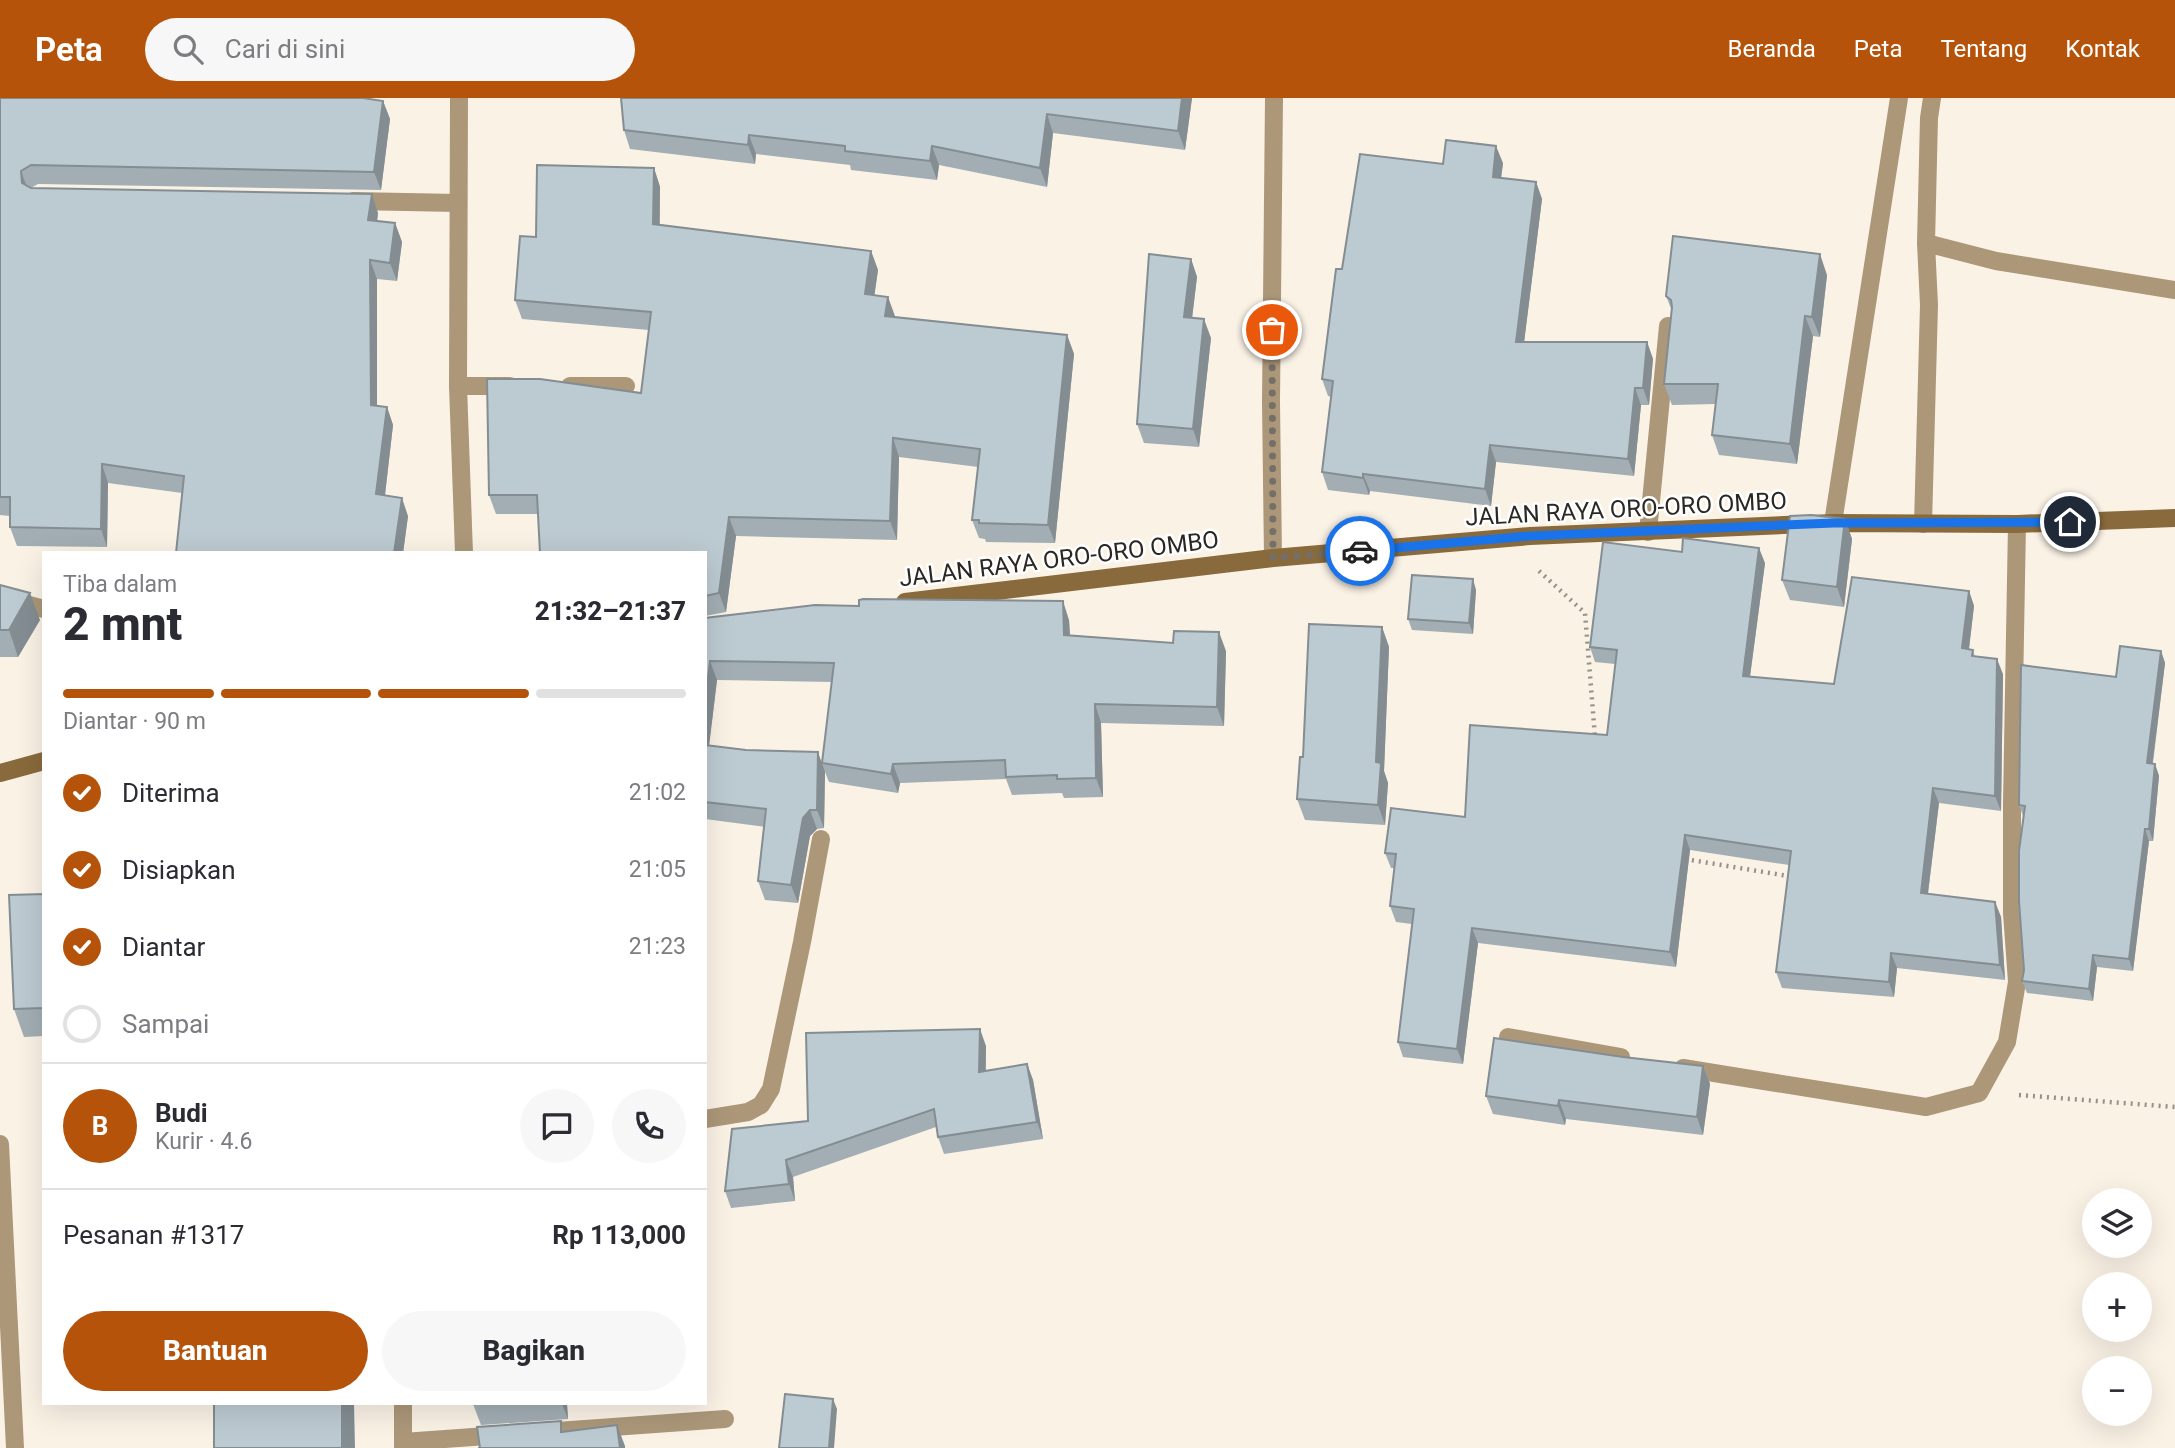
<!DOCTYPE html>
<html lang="id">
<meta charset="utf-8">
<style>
:root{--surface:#fff;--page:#f7f7f7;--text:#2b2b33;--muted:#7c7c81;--line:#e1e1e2;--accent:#b45309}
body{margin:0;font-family:Roboto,sans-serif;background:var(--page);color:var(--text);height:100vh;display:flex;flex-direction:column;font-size:26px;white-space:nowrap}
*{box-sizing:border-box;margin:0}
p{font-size:23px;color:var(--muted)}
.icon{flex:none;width:38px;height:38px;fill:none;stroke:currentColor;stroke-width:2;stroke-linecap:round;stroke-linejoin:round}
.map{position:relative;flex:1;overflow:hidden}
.sheet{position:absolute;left:42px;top:453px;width:665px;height:854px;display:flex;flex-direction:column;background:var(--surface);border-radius:0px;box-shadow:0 7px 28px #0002}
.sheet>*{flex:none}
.fabs{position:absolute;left:2082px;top:1090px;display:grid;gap:14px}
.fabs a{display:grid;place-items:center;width:70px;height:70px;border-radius:50%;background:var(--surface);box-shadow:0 7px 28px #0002;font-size:35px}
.pin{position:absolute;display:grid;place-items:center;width:60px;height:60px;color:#fff;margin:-30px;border:4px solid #fff;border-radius:50%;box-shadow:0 2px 7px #0007}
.courier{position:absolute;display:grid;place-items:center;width:70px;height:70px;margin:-35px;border:5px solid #1a73e8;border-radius:50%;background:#fff;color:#222;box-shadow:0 2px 9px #0007}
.headline em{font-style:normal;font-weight:800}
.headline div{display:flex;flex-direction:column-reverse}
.headline{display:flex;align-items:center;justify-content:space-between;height:119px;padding:0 21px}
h1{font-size:46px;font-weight:800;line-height:52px}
.bar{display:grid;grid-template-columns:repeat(4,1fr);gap:10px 7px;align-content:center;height:84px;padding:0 21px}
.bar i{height:9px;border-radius:5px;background:var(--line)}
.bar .current{background:var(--accent)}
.bar p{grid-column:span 4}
.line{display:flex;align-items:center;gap:18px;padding:0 21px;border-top:2px solid var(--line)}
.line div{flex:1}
.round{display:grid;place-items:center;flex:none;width:74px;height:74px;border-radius:37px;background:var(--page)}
ol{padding:0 21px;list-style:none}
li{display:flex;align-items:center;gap:21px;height:77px}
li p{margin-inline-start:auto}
li .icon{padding:7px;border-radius:50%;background:var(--accent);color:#fff;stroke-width:4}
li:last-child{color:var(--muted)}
li i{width:38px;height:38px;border:4px solid var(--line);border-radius:50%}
.primary-button{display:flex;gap:14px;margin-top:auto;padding:14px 21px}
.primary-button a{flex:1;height:80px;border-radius:42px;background:var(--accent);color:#fff;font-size:28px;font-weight:800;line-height:80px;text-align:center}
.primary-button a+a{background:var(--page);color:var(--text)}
header{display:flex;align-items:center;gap:42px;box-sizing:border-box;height:98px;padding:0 35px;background:var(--accent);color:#fff}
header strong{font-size:33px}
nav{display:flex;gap:38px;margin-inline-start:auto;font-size:24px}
.search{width:490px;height:63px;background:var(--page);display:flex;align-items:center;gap:18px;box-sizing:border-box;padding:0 24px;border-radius:38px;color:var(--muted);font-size:26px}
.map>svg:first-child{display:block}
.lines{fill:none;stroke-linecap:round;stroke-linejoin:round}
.path{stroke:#969088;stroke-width:4.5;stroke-dasharray:2 5;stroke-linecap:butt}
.lane{stroke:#ac9779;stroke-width:18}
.street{stroke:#ac9779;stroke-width:18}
.secondary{stroke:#896a3c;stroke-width:18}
.wall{fill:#a2aeb4;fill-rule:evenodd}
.shaded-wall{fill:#848d92}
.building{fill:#bccad1;stroke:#848d92;stroke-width:2}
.done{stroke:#746f68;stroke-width:7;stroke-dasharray:0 12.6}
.route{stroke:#1a73e8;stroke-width:9}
.labels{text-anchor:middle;stroke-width:5;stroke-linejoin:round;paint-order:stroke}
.street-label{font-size:24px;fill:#2b2824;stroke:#fff}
</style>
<header>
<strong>Peta</strong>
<div class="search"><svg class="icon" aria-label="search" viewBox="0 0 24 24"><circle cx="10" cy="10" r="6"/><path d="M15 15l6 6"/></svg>Cari di sini</div>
<nav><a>Beranda</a><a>Peta</a><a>Tentang</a><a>Kontak</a></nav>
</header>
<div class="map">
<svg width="2175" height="1350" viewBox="0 0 2175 1350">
<rect width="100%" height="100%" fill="#fbf2e6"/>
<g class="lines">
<g class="path">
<path d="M 1539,473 L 1585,515 L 1595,639"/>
<path d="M 1685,761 L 1794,779"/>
<path d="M 2019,997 L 2175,1009"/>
</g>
<g class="lane">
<path d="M 1926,145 L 1929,20 L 1932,0"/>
<path d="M 1923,426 L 1929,207 L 1926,145 L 1996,163 L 2175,192"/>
<path d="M 1648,434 L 1668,228"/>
</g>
<g class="street">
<path d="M 459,0 L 458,288 L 464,455"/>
<path d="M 353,103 L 458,105"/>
<path d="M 458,288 L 510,288"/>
<path d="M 570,288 L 626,288"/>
<path d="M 1833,425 L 1899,0"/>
<path d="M 1273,460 L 1271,304 L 1274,0"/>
<path d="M 0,499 L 44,511"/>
<path d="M 1508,939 L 1621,959"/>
<path d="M 1683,970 L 1926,1009 L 1979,995 L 2007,944 L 2017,884 L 2012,815 L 2012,705 L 2017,426"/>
<path d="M 705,1021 L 748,1014 L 761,1007 L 771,991 L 802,844 L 821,741"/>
<path d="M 0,1046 L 15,1350"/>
<path d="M 543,1334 L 725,1321"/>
<path d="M 403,1344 L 501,1337"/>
<path d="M 403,1350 L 403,1306"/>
</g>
<g class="secondary">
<path d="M 905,504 L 1273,460 L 1530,438 L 1833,425 L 2017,426 L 2175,420"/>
<path d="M 0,675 L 44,663"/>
</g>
</g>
<g class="wall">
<path d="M 0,0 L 383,3 L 390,21 L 381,92 L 38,86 L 31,90 L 378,115 L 377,123 L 395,125 L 402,144 L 397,183 L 377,181 L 377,308 L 387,309 L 393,327 L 385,397 L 408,418 L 403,455 L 176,455 L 182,395 L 108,385 L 107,449 L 17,448 L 10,429 L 10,418 L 0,417 Z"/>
<path d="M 1192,0 L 1185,52 L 1053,35 L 1047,89 L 939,67 L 937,82 L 851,72 L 850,67 L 756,56 L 755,66 L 630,51 L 624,32 Z"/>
<path d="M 1503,65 L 1501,80 L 1536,84 L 1542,101 L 1524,244 L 1647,244 L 1653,261 L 1649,307 L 1641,307 L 1634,378 L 1496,364 L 1491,408 L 1370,393 L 1369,397 L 1328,392 L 1322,374 L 1331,299 L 1328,298 L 1322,281 L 1342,171 L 1443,66 Z"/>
<path d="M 654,70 L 660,89 L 660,127 L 871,153 L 878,172 L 874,198 L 888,199 L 894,219 L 1067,237 L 1074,256 L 1055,445 L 986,444 L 985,441 L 979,440 L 972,422 L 978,369 L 899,359 L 897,442 L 736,438 L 726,514 L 705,518 L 705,455 L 538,416 L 496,416 L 489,397 L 641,295 L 649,232 L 522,221 L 515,202 L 536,139 Z"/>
<path d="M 1191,161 L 1197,179 L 1192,220 L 1211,240 L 1199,349 L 1144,345 L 1137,326 Z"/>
<path d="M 1827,177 L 1820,239 L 1813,238 L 1797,366 L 1719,357 L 1712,337 L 1716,306 L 1672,307 L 1664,286 L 1672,213 L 1666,198 Z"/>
<path d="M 1845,421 L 1852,441 L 1844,509 L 1790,502 L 1782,482 Z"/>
<path d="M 1765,465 L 1750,579 L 1834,586 L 1969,493 L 1974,508 L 1969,552 L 1973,552 L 1975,559 L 2003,576 L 2001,713 L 1939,705 L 1928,796 L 1995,804 L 2001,819 L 2005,882 L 1897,870 L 1894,899 L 1782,890 L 1776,874 L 1789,767 L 1690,752 L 1676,869 L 1478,845 L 1463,966 L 1403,959 L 1398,944 L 1412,826 L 1396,824 L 1390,808 L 1395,770 L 1391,770 L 1385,755 L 1465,719 L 1607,637 L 1615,566 L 1595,564 L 1590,549 Z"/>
<path d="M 0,487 L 40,522 L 18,559 L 0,559 Z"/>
<path d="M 1476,492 L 1473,536 L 1412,532 L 1408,521 Z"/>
<path d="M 705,520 L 1069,522 L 1070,537 L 1226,553 L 1224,628 L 1101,625 L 1103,699 L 1064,700 L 1062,695 L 1012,697 L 1006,681 L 900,685 L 898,695 L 829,684 L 825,674 L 824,730 L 817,731 L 810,738 L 798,805 L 765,802 L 758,783 L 765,729 L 705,721 ZM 717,582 L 832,584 L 822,665 L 709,647 Z"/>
<path d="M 1382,529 L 1389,549 L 1384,673 L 1388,685 L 1385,727 L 1305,722 L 1297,701 L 1303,659 Z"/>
<path d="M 2161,553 L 2165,565 L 2153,665 L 2155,666 L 2159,678 L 2153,743 L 2149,743 L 2133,873 L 2097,869 L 2093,903 L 2027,895 L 2022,883 L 2024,872 L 2023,718 L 2019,707 L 2116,579 Z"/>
<path d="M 44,796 L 44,938 L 24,939 L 14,911 Z"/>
<path d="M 986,948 L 986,973 L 1027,966 L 1033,982 L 1043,1041 L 944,1056 L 938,1039 L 936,1029 L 793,1079 L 795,1103 L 731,1110 L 725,1093 L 808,1023 Z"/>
<path d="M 1703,968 L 1710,986 L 1703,1037 L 1566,1021 L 1565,1027 L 1493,1016 L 1486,998 Z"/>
<path d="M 473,1306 L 567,1306 L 568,1321 L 481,1327 Z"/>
</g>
<g class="shaded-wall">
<path d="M 1182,0 L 1192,0 L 1185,52 L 1178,33 Z"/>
<path d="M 383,3 L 390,21 L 381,92 L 374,74 Z"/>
<path d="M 1047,16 L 1053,35 L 1047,89 L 1040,70 Z"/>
<path d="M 749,37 L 756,56 L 755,66 L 748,47 Z"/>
<path d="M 932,48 L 939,67 L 937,82 L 930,63 Z"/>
<path d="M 1496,48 L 1503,65 L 1499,96 L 1493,79 Z"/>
<path d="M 654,70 L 660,89 L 659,145 L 653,126 Z"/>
<path d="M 21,73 L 28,92 L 22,85 Z"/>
<path d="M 1536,84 L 1542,101 L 1522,261 L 1516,244 Z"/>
<path d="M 372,96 L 378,115 L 375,140 L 368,122 Z"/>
<path d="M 395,125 L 402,144 L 397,183 L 390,165 Z"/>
<path d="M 871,153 L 878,172 L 872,215 L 865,196 Z"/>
<path d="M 1820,156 L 1827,177 L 1820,239 L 1812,219 Z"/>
<path d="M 1191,161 L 1197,179 L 1190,237 L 1184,219 Z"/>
<path d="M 370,162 L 377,181 L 377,325 L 371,307 Z"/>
<path d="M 888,199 L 895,218 L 892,237 L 885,218 Z"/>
<path d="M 1805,218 L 1813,238 L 1797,366 L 1790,346 Z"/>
<path d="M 1204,221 L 1211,240 L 1199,349 L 1193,331 Z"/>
<path d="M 1067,237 L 1074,256 L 1055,445 L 1048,427 Z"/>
<path d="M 1647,244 L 1653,261 L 1649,307 L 1643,290 Z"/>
<path d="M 1635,290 L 1641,307 L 1634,378 L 1628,361 Z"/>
<path d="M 387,309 L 393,327 L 383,414 L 376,396 Z"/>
<path d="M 893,340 L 899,359 L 897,442 L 890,423 Z"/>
<path d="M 1490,347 L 1496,364 L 1491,408 L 1485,391 Z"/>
<path d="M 102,366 L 108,385 L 107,449 L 101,431 Z"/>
<path d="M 1363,376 L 1370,393 L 1369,397 L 1363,380 Z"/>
<path d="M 402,400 L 408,418 L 403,455 L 394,455 Z"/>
<path d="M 729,419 L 736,438 L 726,514 L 719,495 Z"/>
<path d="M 1845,421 L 1852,441 L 1844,509 L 1837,489 Z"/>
<path d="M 1759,450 L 1765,465 L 1748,593 L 1743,578 Z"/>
<path d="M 1473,481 L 1476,492 L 1473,536 L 1469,525 Z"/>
<path d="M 1969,493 L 1974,508 L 1967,566 L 1962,550 Z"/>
<path d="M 30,495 L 40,522 L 18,559 L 9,532 Z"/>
<path d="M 1063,503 L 1069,522 L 1071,556 L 1064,537 Z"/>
<path d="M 1382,529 L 1389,549 L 1384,673 L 1388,685 L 1385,727 L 1378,707 L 1376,664 Z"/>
<path d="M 1219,534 L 1226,553 L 1224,628 L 1217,609 Z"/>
<path d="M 2161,553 L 2165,565 L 2151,677 L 2147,665 Z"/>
<path d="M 1997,561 L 2003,576 L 2001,713 L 1995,698 Z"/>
<path d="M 710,563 L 717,582 L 707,665 L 705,660 L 705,604 Z"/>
<path d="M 1095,606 L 1101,625 L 1103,699 L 1096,680 Z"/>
<path d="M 818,654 L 825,674 L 824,730 L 817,712 Z"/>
<path d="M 893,666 L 900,685 L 898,695 L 891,676 Z"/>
<path d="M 2155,666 L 2159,678 L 2153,743 L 2149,731 Z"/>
<path d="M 1933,690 L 1939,705 L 1926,810 L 1921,795 Z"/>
<path d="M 810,712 L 817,731 L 810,738 L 798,805 L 791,787 L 803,720 Z"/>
<path d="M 2145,731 L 2149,743 L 2133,873 L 2129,861 Z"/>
<path d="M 1685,737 L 1690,752 L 1676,869 L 1670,854 Z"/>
<path d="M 1995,804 L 2001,819 L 2005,882 L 2000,867 Z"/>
<path d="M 1472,830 L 1478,845 L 1463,966 L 1457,951 Z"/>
<path d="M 1891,855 L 1897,870 L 1894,899 L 1889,884 Z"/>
<path d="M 2093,857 L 2097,869 L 2093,903 L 2089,891 Z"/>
<path d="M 980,931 L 986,948 L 985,990 L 979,974 Z"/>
<path d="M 1027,966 L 1033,982 L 1043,1041 L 1037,1024 Z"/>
<path d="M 1703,968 L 1710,986 L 1703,1037 L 1697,1019 Z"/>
<path d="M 1559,1002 L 1566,1021 L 1565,1027 L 1558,1008 Z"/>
<path d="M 786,1062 L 793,1079 L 795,1103 L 789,1086 Z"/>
<path d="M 833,1301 L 837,1311 L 834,1350 L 829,1350 Z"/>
<path d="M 342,1306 L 354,1306 L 355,1350 L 342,1350 Z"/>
<path d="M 562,1306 L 567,1306 L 568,1321 Z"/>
<path d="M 617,1327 L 625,1348 L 625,1350 L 620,1350 Z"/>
</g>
<g class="building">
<path d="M 0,0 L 363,0 L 383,3 L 374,74 L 31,67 L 21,73 L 22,85 L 31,90 L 372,96 L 368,122 L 395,125 L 390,165 L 370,162 L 371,307 L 387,309 L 376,396 L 402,400 L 394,455 L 176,455 L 184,378 L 102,366 L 101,431 L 10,429 L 10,399 L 0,399 Z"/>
<path d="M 621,0 L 1182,0 L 1178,33 L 1047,16 L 1040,70 L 932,48 L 930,63 L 845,53 L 845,48 L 749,37 L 748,47 L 624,32 Z"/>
<path d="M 1446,42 L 1496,48 L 1493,79 L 1536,84 L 1516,244 L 1647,244 L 1643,290 L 1635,290 L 1628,361 L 1490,347 L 1485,391 L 1363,376 L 1363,380 L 1322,374 L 1333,283 L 1322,281 L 1336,171 L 1342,171 L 1360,56 L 1443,66 Z"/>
<path d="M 537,67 L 654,70 L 653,126 L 871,153 L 865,196 L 888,199 L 885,218 L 1067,237 L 1048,427 L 979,425 L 979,422 L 972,422 L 980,351 L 893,340 L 890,423 L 729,419 L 719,495 L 705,498 L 705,455 L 540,455 L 537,397 L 489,397 L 487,281 L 540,281 L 641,295 L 651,214 L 515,202 L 520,138 L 536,139 Z"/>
<path d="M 1673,138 L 1820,156 L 1812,219 L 1805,218 L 1790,346 L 1712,337 L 1718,286 L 1664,286 L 1672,209 L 1671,202 L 1666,198 Z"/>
<path d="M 1149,156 L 1191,161 L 1184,219 L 1204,221 L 1193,331 L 1137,326 Z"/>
<path d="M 1811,417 L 1845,421 L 1837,489 L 1782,482 L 1790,418 Z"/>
<path d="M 1683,440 L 1759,450 L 1743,578 L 1834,586 L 1852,479 L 1969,493 L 1962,550 L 1973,552 L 1972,558 L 1997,561 L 1995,698 L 1933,690 L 1921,795 L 1995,804 L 2000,867 L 1891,855 L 1889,884 L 1776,874 L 1791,753 L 1685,737 L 1670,854 L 1472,830 L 1457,951 L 1398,944 L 1414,811 L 1390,808 L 1396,756 L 1385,755 L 1391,710 L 1465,719 L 1470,627 L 1607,637 L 1617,552 L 1590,549 L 1603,444 L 1682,454 Z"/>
<path d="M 1412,477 L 1473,481 L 1469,525 L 1408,521 Z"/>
<path d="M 0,487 L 30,495 L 9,532 L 0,532 Z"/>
<path d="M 863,501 L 1063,503 L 1064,537 L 1173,545 L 1174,533 L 1219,534 L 1217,609 L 1095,606 L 1096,680 L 1057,681 L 1057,677 L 1006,679 L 1005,662 L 893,666 L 891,676 L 822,665 L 834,565 L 710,563 L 705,604 L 705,520 L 815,507 L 859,508 L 859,502 Z"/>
<path d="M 1309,526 L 1382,529 L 1376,664 L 1381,665 L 1378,707 L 1297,701 L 1300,659 L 1303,659 Z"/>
<path d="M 2120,548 L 2161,553 L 2147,665 L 2155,666 L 2149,731 L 2145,731 L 2129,861 L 2093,857 L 2089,891 L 2022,883 L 2024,872 L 2019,803 L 2019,753 L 2025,708 L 2019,707 L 2019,704 L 2021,567 L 2116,579 Z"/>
<path d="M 705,647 L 746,652 L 818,654 L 817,712 L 810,712 L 803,720 L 791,787 L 758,783 L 766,711 L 705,704 Z"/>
<path d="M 44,796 L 44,910 L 14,911 L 9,797 Z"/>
<path d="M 980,931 L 979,974 L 1027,966 L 1037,1024 L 938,1039 L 934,1011 L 786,1062 L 789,1086 L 725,1093 L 732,1031 L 808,1023 L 806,935 Z"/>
<path d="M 1494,940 L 1623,959 L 1703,968 L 1697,1019 L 1559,1002 L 1558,1008 L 1486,998 Z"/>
<path d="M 785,1296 L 833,1301 L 829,1350 L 779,1350 Z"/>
<rect x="214" y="1306" width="128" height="44"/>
<path d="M 561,1323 L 561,1334 L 617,1327 L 620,1350 L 478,1350 L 480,1350 L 477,1329 Z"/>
</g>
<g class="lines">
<path class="done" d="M 1272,232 L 1273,460 L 1360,453"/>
<path class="route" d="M 1360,453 L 1530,438 L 1833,425 L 2070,424"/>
</g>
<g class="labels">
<g class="street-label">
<text transform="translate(1626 411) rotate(-3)" y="8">JALAN RAYA ORO-ORO OMBO</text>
<text transform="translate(1059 461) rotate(-7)" y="8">JALAN RAYA ORO-ORO OMBO</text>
</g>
</g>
</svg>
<div class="fabs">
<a><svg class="icon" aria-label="layers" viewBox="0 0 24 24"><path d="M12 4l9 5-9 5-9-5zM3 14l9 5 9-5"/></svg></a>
<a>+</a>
<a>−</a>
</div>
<div class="pin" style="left:1272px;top:232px;background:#ea580c"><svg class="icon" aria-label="bag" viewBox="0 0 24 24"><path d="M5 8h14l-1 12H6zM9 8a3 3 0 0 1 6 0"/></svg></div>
<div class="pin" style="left:2070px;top:424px;background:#1f2937"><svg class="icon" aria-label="home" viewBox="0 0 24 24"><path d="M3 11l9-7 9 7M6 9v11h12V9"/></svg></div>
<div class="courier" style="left:1360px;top:453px"><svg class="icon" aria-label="car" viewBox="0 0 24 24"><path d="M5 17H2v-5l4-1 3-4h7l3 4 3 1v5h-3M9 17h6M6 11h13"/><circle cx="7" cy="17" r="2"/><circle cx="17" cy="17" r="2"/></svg></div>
<section class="sheet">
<div class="headline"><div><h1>2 mnt</h1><p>Tiba dalam</p></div><em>21:32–21:37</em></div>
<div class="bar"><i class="current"></i><i class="current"></i><i class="current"></i><i></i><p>Diantar · 90 m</p></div>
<ol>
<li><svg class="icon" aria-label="check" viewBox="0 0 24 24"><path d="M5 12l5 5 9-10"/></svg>Diterima<p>21:02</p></li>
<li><svg class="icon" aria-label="check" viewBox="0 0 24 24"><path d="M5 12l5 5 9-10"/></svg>Disiapkan<p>21:05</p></li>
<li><svg class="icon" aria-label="check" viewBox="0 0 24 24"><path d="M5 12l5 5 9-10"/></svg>Diantar<p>21:23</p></li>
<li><i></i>Sampai</li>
</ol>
<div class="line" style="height:126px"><b class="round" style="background:var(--accent);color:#fff">B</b><div><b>Budi</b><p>Kurir · 4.6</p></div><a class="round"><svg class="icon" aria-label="chat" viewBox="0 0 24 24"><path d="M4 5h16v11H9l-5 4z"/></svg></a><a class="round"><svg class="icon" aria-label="phone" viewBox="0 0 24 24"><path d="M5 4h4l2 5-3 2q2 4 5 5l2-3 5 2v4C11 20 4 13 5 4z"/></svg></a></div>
<div class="line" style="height:91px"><div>Pesanan #1317</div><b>Rp 113,000</b></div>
<div class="primary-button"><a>Bantuan</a><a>Bagikan</a></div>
</section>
</div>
